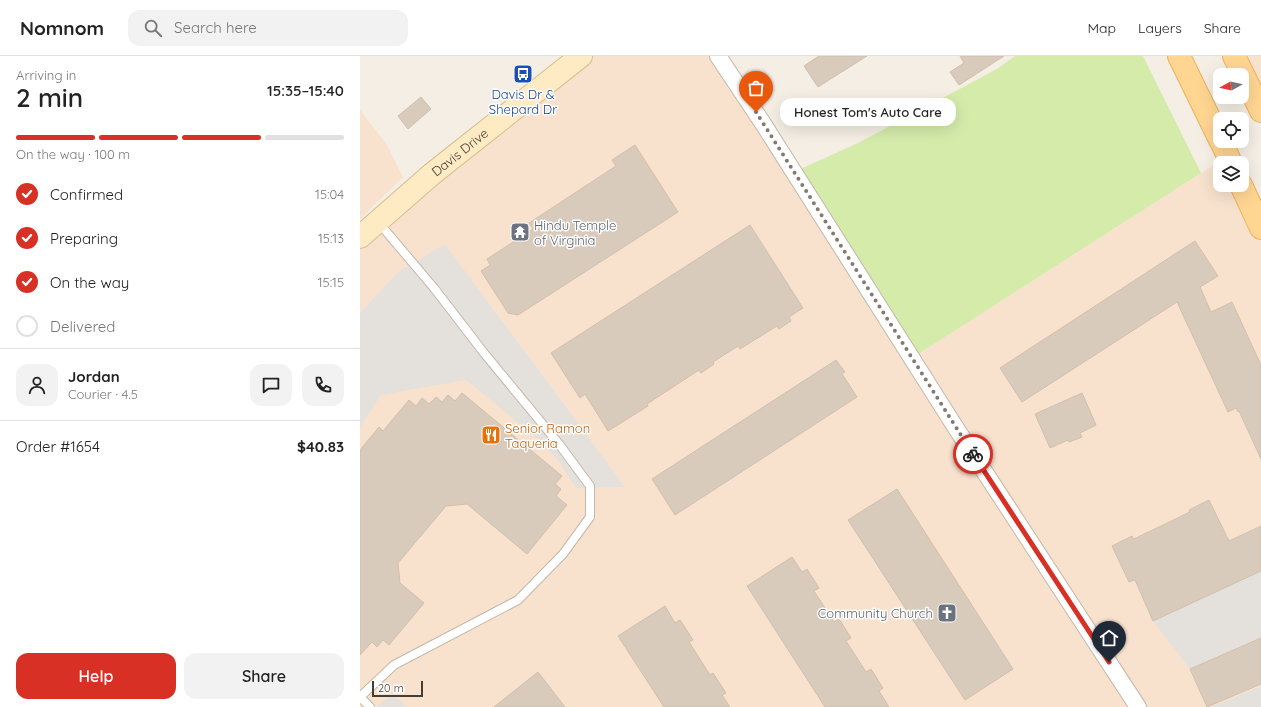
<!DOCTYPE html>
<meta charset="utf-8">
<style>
:root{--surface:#fff;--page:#f2f2f2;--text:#222;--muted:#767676;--line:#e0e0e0;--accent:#d93025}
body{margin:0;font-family:Quicksand,sans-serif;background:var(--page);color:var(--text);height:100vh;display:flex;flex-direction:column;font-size:15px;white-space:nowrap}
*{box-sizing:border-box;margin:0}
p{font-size:13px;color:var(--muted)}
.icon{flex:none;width:22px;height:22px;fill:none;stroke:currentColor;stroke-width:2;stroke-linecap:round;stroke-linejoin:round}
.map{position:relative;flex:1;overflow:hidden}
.panel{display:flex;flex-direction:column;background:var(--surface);width:360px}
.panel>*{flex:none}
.needle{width:26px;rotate:262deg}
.controls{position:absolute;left:853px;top:12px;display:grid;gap:8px}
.controls a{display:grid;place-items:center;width:36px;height:36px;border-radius:8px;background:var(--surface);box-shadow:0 4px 16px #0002;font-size:20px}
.scale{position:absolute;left:12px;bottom:10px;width:51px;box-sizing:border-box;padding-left:4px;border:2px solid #463d34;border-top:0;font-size:11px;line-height:14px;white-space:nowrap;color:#463d34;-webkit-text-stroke:3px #fff;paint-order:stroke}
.pin{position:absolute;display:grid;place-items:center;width:34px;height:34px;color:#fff;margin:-41px -17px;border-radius:50% 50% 50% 0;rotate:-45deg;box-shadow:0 0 4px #0007}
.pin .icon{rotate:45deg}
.courier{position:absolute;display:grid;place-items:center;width:40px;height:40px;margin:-20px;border:3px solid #d93025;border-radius:50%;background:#fff;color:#222;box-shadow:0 1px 5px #0007}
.bubble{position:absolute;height:28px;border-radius:12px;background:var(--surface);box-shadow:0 4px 16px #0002;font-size:13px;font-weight:600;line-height:28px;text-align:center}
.headline em{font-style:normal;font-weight:600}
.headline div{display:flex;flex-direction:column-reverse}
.headline{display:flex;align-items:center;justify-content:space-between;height:68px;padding:0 16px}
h1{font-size:26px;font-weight:600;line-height:30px}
.bar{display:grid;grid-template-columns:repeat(4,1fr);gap:6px 4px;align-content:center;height:48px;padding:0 16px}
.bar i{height:5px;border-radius:3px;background:var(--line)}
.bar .current{background:var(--accent)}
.bar p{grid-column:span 4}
.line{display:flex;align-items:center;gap:10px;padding:0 16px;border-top:1px solid var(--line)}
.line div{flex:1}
.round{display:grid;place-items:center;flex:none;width:42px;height:42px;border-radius:12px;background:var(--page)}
ol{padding:0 16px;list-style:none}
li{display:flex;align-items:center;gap:12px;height:44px}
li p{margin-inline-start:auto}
li .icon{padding:4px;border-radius:50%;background:var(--accent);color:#fff;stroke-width:4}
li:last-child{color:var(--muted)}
li i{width:22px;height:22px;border:2px solid var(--line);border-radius:50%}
.cta{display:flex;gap:8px;margin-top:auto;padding:8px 16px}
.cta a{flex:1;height:46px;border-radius:12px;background:var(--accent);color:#fff;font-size:16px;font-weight:600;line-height:46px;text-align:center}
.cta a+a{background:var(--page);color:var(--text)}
header{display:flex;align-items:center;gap:24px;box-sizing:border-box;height:56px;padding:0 20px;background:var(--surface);border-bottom:1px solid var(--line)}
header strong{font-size:19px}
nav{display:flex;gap:22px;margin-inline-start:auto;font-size:14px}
.search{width:280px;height:36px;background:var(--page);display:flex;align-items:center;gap:10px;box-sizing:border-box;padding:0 14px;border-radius:12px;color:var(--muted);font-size:15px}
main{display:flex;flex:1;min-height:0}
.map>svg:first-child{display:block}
.commercial{fill:#f8e2ce}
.green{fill:#d4ebaa}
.parking{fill:#e4e1dd}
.building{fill:#d9cbbc;stroke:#d1bfac}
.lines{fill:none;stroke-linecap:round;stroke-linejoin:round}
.lane-casing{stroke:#c3b7a9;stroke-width:10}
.street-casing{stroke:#c3b7a9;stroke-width:18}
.secondary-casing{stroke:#d7be91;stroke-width:24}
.primary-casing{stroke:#ecb25a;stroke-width:24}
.lane{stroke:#fff;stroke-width:8}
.street{stroke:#fff;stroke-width:16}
.secondary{stroke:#ffebc3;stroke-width:22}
.primary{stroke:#ffd592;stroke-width:22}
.done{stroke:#837b72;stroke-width:4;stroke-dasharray:0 7.2}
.route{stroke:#d93025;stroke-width:5}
.labels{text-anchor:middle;stroke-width:3;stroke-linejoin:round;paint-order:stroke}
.transit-label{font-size:13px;fill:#164399;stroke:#fff}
.street-label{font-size:13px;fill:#463d34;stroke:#fff}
.worship-label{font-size:13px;fill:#5b616d;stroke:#fff;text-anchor:start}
.food-label{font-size:13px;fill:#c56008;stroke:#fff;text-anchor:start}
</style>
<header>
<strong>Nomnom</strong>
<div class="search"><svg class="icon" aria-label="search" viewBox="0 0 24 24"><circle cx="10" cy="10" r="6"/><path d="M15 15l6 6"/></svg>Search here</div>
<nav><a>Map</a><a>Layers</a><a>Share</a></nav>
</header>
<main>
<section class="panel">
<div class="headline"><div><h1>2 min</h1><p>Arriving in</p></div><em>15:35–15:40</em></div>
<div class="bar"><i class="current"></i><i class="current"></i><i class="current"></i><i></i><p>On the way · 100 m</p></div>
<ol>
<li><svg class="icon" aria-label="check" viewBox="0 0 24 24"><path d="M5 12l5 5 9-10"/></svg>Confirmed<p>15:04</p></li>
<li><svg class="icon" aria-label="check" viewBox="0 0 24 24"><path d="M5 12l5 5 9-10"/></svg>Preparing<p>15:13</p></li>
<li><svg class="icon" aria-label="check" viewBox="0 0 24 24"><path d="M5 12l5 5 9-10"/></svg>On the way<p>15:15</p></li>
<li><i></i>Delivered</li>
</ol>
<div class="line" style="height:72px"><a class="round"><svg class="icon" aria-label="person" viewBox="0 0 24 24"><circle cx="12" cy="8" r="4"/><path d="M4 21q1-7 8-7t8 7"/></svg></a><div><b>Jordan</b><p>Courier · 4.5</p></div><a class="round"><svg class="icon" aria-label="chat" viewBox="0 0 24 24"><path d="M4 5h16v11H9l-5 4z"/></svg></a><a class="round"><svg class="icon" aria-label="phone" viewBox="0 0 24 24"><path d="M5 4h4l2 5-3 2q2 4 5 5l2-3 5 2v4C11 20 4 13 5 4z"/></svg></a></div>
<div class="line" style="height:52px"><div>Order #1654</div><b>$40.83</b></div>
<div class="cta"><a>Help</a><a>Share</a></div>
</section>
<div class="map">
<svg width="901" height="651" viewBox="0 0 901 651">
<rect width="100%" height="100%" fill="#f4eee4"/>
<g class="commercial">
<path d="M 221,0 L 358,0 L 552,302 L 868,100 L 860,107 L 860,129 L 881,129 L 901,172 L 901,651 L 0,651 L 0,181 Z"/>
<path d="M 874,0 L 901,0 L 901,55 Z"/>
<path d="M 0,54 L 27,89 L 43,121 L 0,163 Z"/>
</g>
<path class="green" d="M 655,0 L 783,0 L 841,117 L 552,302 L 434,116 L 498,87 L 637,13 Z"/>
<g class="parking">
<path d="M 85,188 L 265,431 L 216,432 L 197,403 L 173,379 L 106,324 L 21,339 L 0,371 L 0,257 L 38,216 Z"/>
<path d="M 901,515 L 901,582 L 830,613 L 793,565 Z"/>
<path d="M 901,630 L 901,651 L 852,651 Z"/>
<path d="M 33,637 L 46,651 L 17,651 Z"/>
</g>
<g class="building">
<path d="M 459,0 L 507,0 L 458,31 L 444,10 Z"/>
<path d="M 600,0 L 644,0 L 599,29 L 590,16 L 604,7 Z"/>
<path d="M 61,41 L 71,53 L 48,73 L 38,60 Z"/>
<path d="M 275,89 L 318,156 L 158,259 L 148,257 L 121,215 L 130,209 L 127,203 L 173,173 L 169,167 L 256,110 L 252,104 Z"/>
<path d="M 390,169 L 443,252 L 429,261 L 431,265 L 419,273 L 417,270 L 380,293 L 378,290 L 353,306 L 354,308 L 341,317 L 339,314 L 287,348 L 288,350 L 248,375 L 225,338 L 220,342 L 191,297 Z"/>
<path d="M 835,185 L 858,220 L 840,231 L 851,256 L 872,246 L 901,309 L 901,403 L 879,355 L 878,356 L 876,352 L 868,356 L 817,246 L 662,346 L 640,312 Z"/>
<path d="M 476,304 L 485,316 L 482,318 L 497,341 L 315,459 L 292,423 Z"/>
<path d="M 102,337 L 202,420 L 195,428 L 201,433 L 196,440 L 207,449 L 167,498 L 107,448 L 86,450 L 38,507 L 40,527 L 64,547 L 29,589 L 23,584 L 17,591 L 12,586 L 0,599 L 0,394 L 19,371 L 23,375 L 49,344 L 56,350 L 62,342 L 69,348 L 76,341 L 82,346 L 88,339 L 95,345 Z"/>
<path d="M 722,337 L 736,369 L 720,377 L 722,381 L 709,386 L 708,384 L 690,392 L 675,358 Z"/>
<path d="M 537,433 L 653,613 L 605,644 L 488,464 Z"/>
<path d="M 849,444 L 869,485 L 901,470 L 901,515 L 793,565 L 775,524 L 769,526 L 752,490 L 772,480 L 774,483 L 830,456 L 829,454 Z"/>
<path d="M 432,501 L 442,516 L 447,513 L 459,532 L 454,535 L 474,566 L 479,563 L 491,582 L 486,585 L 506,616 L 511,613 L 523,632 L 519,635 L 529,651 L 465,651 L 387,530 Z"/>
<path d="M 305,550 L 315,567 L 320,564 L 333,584 L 329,586 L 350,619 L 353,617 L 366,637 L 362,639 L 370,651 L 304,651 L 258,580 Z"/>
<path d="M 901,582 L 901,628 L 847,651 L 830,613 Z"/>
<path d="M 178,616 L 205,651 L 134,651 Z"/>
</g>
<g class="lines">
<defs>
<g id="lane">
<path d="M 0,641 L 34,609 L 158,544 L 203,498 L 230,461 L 230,430 L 199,388 L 124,297 L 74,232 L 19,167"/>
<path d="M 0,641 L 10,651"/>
</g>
<path id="street" d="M 358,0 L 404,69 L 594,369 L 778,651"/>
<g id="secondary">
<path id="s1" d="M 0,181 L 72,118 L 221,0"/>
</g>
<g id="primary">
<path d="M 819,0 L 860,84"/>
<path d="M 874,0 L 901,55"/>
<path d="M 861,85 L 871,107"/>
<path d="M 881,129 L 901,172"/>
</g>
</defs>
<use href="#lane" class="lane-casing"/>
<use href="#street" class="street-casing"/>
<use href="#secondary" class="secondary-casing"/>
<use href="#primary" class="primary-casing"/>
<use href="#lane" class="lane"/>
<use href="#street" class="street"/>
<use href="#secondary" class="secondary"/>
<use href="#primary" class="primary"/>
</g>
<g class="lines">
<path class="done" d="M 396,56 L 613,398"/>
<path class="route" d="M 613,398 L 749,606"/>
</g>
<defs>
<symbol id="bus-square" viewBox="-11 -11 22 22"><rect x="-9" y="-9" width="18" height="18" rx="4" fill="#1a4fb4" stroke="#fff"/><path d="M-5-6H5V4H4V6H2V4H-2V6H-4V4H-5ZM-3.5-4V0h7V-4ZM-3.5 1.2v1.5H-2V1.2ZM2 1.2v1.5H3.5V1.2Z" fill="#fff"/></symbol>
<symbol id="temple-square" viewBox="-11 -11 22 22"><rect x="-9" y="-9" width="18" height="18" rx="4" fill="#6b7280" stroke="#fff"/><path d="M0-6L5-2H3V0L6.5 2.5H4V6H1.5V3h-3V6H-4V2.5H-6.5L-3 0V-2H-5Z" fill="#fff"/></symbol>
<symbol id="restaurant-square" viewBox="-11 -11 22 22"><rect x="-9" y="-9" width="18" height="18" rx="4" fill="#e8710a" stroke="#fff"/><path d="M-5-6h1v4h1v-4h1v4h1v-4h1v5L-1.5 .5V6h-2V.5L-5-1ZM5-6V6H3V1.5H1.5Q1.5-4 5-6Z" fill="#fff"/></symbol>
<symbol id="church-square" viewBox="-11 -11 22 22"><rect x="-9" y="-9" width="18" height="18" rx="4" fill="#6b7280" stroke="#fff"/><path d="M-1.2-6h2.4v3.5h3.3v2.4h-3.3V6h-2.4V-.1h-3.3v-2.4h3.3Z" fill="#fff"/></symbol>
</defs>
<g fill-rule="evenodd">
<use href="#bus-square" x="152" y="7" width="22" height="22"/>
<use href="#temple-square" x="149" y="165" width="22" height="22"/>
<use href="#restaurant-square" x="120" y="368" width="22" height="22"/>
<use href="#church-square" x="576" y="546" width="22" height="22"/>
</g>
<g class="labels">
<g class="transit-label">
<text x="163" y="43">Davis Dr &amp;<tspan x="163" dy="15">Shepard Dr</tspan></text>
</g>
<g class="street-label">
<text dy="5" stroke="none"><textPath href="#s1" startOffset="131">Davis Drive</textPath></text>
</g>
<g class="worship-label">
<text x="174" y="174">Hindu Temple<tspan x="174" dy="15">of Virginia</tspan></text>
<text x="573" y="562" text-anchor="end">Community Church</text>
</g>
<g class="food-label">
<text x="145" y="377">Senior Ramon<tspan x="145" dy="15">Taqueria</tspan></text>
</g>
</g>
</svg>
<div class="controls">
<a><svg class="needle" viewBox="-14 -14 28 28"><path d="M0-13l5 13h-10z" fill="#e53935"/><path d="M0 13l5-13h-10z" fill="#767676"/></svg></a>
<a><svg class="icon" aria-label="locate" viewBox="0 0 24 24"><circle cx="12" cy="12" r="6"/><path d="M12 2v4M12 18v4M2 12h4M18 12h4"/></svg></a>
<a><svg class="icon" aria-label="layers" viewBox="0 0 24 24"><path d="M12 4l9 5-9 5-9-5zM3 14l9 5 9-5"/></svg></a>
</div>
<div class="scale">20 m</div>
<div class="pin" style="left:396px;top:56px;background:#ea580c"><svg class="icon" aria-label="bag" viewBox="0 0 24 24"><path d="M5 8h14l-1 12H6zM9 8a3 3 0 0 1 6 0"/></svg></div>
<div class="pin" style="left:749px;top:606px;background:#1f2937"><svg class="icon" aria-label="home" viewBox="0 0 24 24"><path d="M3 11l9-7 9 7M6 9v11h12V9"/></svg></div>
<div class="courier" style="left:613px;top:398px"><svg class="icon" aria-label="bike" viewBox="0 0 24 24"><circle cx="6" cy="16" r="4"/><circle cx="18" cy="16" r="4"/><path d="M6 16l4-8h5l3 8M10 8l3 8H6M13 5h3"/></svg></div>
<div class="bubble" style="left:420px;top:42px;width:176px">Honest Tom's Auto Care</div>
</div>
</main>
